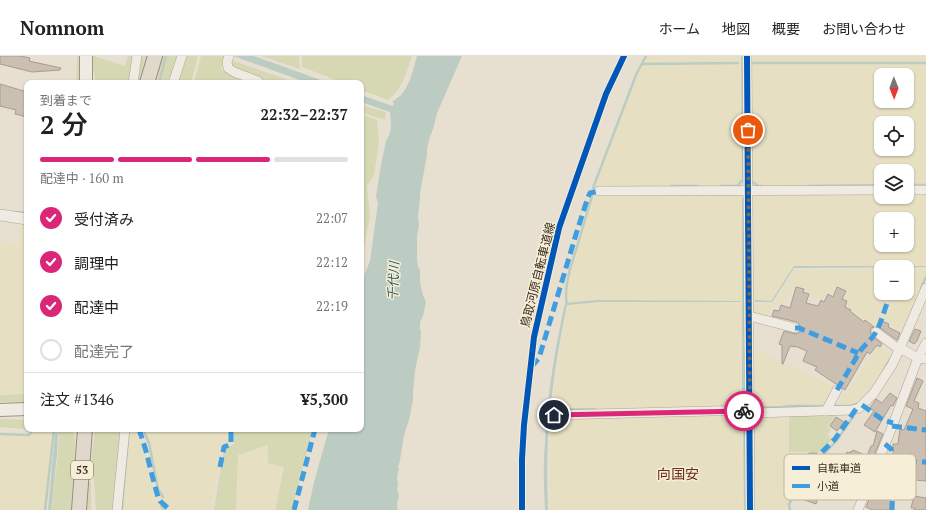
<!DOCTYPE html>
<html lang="ja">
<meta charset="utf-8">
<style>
:root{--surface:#fff;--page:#f2f2f2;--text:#222;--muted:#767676;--line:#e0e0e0;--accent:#db2777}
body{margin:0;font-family:"PT Serif","Noto Sans JP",serif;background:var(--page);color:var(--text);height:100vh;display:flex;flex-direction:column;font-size:15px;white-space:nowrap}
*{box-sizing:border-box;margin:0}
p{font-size:13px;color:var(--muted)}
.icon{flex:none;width:22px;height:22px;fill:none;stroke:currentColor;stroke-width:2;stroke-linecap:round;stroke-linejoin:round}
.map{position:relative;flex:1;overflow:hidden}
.drawer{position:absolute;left:24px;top:24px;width:340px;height:352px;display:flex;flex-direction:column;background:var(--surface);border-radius:8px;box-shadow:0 1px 3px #0004}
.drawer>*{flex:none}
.needle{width:26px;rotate:179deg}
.fabs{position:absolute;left:874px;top:12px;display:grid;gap:8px}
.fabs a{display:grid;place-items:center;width:40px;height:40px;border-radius:8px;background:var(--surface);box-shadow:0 1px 3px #0004;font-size:20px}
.pin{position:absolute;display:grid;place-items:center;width:34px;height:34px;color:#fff;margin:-17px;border:2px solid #fff;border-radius:50%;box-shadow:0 1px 4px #0007}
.courier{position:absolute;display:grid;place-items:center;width:40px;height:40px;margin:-20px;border:3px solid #db2777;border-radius:50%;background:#fff;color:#222;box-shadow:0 1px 5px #0007}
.overview em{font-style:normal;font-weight:600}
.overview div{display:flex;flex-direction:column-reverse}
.overview{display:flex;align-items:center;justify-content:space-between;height:68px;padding:0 16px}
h1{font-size:26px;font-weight:600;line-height:30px}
.bar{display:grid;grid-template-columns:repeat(4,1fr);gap:6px 4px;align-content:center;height:48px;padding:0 16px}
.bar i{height:5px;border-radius:3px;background:var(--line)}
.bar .selected{background:var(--accent)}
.bar p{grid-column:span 4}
.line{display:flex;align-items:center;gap:10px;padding:0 16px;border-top:1px solid var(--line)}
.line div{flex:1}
ol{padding:0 16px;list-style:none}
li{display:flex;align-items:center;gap:12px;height:44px}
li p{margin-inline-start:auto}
li .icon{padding:4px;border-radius:50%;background:var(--accent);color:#fff;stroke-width:4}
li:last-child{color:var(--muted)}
li i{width:22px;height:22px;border:2px solid var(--line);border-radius:50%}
header{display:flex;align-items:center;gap:24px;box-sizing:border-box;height:56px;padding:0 20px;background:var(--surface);border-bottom:1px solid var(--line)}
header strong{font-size:19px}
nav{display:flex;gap:22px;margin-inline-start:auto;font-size:14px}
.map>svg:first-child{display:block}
.farmland{fill:#e6dfc2;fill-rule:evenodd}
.green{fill:#d6d7b3}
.water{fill:#bcccc2}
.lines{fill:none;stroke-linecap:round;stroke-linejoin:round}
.stream{stroke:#bcccc2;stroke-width:2.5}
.building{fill:#cbbfb2;stroke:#a89c90}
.minor-casing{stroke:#ada599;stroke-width:10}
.tertiary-casing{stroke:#ada599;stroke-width:12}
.secondary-casing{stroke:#9c958a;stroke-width:14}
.trunk-casing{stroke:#928b80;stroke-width:16}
.minor{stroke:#efebe3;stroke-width:9}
.tertiary{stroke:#efebe3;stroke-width:11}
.secondary{stroke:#efebe3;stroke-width:12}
.trunk{stroke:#e0d9cb;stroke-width:14}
.quiet{stroke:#3f9de0;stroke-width:5;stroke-dasharray:10 5;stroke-linecap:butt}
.cycleway-casing{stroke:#f7eed8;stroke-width:8}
.cycleway{stroke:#0057b8;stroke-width:6}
.done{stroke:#786c5e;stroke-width:4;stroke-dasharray:0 7.2}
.route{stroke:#db2777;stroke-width:5}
.labels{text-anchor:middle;stroke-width:3;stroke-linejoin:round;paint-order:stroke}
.shield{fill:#f7eed8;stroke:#756857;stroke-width:1}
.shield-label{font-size:11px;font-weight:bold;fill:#3d2e20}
.street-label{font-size:12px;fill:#3d2e20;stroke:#f7eed8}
.water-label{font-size:13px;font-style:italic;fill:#2f5d5a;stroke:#f7eed8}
.quarter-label{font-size:14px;fill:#6b2e1e;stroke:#f7eed8}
.key{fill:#f7eed8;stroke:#bfb4a1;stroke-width:1}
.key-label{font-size:11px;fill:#3d2e20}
</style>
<header>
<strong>Nomnom</strong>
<nav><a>ホーム</a><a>地図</a><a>概要</a><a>お問い合わせ</a></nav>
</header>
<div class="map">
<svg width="926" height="454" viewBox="0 0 926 454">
<rect width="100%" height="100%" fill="#e7e0d1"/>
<g class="farmland">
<path d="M 647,0 L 743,0 L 744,129 L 742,128 L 741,130 L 593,132 L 628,43 Z"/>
<path d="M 750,0 L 926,0 L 926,130 L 907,131 L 907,115 L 881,115 L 881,131 L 755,132 L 751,128 ZM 881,19 L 907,19 L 907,45 L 881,45 ZM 881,67 L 907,67 L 907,93 L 881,93 Z"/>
<path d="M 881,137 L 881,141 L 907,141 L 907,137 L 926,137 L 926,212 L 881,211 L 881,212 L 795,212 L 773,245 L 771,247 L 753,246 L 753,140 L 756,139 ZM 881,163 L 907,163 L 907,189 L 881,189 Z"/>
<path d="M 593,138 L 743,139 L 744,140 L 745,350 L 552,357 L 555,324 L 568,249 L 566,243 L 571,218 Z"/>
<path d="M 20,169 L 27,170 L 27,338 L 0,338 L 0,184 L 18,191 Z"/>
<path d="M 881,213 L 881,237 L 907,237 L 907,213 L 926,213 L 926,223 L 903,276 L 883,263 L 890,242 L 887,241 L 876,272 L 847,251 L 849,244 L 844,242 L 847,234 L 836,229 L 832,238 L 828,236 L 823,243 L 809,241 L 810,237 L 805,235 L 806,232 L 795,229 L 785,247 L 770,252 L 770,263 L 755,258 L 753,256 L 753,248 L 771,248 L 774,247 L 795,214 Z"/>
<path d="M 877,291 L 894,299 L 874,333 L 859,348 L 851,351 L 838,351 L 844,338 L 846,339 Z"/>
<path d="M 753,292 L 836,332 L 826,350 L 822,352 L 757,353 L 754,350 Z"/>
<path d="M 741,358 L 746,360 L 746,454 L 549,454 L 550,382 L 553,362 Z"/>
<path d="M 788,359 L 789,397 L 809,397 L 805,408 L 809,411 L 806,417 L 808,418 L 788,448 L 788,454 L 754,454 L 754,364 L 755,360 Z"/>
<path d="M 32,373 L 55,373 L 47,454 L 0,454 L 0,376 L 29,377 Z"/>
<path d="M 127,373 L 136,373 L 144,395 L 149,419 L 155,440 L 167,454 L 119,454 Z"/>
<path d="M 141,373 L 229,373 L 229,387 L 221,389 L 212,454 L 172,454 L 160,442 L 158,436 L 148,395 Z"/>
<path d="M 268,390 L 268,407 L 284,412 L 274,454 L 237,454 L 238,399 Z"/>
</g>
<g class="green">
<path d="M 77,0 L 81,0 L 81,27 L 76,27 Z"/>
<path d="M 90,0 L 96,0 L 97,1 L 125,10 L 128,0 L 135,0 L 131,27 L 95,27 L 95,21 Z"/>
<path d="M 140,0 L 147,0 L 139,27 L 136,27 Z"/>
<path d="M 163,0 L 177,0 L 169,27 L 155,27 Z"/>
<path d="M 186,0 L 198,0 L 191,27 L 175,27 Z"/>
<path d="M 201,0 L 225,0 L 221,14 L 242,21 L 248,27 L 194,27 Z"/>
<path d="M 261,0 L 299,0 L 300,13 Z"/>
<path d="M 302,0 L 412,0 C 407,16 402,33 388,44 L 361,34 L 361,27 L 344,27 L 302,11 Z"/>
<path d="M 231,4 L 297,27 L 260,27 L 236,14 L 231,9 Z"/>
<path d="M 361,49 L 386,56 L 385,63 L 378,62 L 361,56 Z"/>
<path d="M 361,58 L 377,64 L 379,87 L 374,119 L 367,130 L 370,160 L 361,207 Z"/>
<path d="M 27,338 L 27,347 L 0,346 L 0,339 Z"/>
<path d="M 836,358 L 828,371 L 831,373 L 827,379 L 832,383 L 820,396 L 789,396 L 789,359 Z"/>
<path d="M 0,363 L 27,364 L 27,373 L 0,371 Z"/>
<path d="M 55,373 L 72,373 L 74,378 L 75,387 L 71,454 L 51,454 L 58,398 L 59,377 L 55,377 Z"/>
<path d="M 95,373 L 123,373 L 115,454 L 96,454 L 94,424 L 94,421 L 90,417 Z"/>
<path d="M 234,373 L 313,373 L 292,454 L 275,454 L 284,411 L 268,407 L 268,389 L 238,399 L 236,454 L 214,454 L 224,393 L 234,388 Z"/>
<path d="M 89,426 L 91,427 L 91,454 L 87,454 Z"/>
</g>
<g class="water">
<path d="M 233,0 L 254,0 L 329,27 L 308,27 Z"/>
<path d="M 417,0 L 462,0 L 437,57 L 434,70 L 429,84 L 427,93 L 427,99 L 420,137 L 420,144 L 418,160 L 419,169 L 417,181 L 417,203 L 418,210 L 420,215 L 420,227 L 423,239 L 426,246 L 423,260 L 420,266 L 420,273 L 421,276 L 420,291 L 415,315 L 413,337 L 413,344 L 409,364 L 404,379 L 400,404 L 398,411 L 399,414 L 398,416 L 397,422 L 398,428 L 397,434 L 399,439 L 397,448 L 398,454 L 308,454 L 314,426 L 329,373 L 361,373 L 361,255 L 364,239 L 362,232 L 365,217 L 370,205 L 378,147 L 376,140 L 381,109 L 386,85 L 390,77 L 391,69 L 390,56 L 361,46 L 361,39 L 393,50 L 394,47 L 392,46 C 395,44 397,42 400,40 C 410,30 413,13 417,0 Z"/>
<path d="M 741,0 L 743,0 L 744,128 L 742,126 Z"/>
<path d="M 742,142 L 744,142 L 745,349 L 742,350 Z"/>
<path d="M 794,210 L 926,210 L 926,211 L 794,212 L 773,245 L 771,246 L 755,246 L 755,244 L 771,245 L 772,244 Z"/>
<path d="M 597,244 L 740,245 L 741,246 L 599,246 L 567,249 C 558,292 551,336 548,380 C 547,405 547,429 548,454 L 545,454 C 544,432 543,409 545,387 C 547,340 555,293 565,247 Z"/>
<path d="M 746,361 L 746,454 L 744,454 L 743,363 Z"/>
<path d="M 127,373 L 130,373 L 123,454 L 119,454 Z"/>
<path d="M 58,377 L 57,398 L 51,454 L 48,454 L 55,378 Z"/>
</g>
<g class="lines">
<g class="stream">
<path d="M 751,7 L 926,7"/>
<path d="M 642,8 L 738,7"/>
<path d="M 159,27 L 166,0"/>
<path d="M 753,126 L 758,130 L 761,130"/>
<path d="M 907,129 L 926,129"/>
<path d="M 671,130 L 698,130"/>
<path d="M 721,130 L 738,130 L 741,125"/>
<path d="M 808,130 L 881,129"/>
<path d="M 593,132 L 636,19 L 646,0"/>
<path d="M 14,156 L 27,157"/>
<path d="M 921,232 L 926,221"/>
<path d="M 567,248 C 563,232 572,206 577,191 C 582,174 587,157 592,140"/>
<path d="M 884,314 L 890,303"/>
<path d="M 832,350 L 850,350 L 860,347"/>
<path d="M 758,352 L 783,351 L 786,350 L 823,350"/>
<path d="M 552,354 L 595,353"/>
<path d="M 37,373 L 54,374 L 45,454"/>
<path d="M 143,373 L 149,387 L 158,433 L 163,441"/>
<path d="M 0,378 L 29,379 L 34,373"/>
<path d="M 810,416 L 818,405 L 837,384 L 853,361"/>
<path d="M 161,450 L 165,454"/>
<path d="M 790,454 L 789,448 L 808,419"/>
</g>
</g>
<g class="building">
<path d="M 0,0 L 21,0 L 30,2 L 29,5 L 61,12 L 60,14 L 32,16 L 0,8 Z"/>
<path d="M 0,28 L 27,36 L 27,61 L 15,58 L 16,54 L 0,50 Z"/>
<path d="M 796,231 L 804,233 L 803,236 L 809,238 L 806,247 L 818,250 L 821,244 L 824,246 L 828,238 L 833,241 L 837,231 L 846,235 L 842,243 L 847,245 L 845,251 L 851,254 L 850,255 L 864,266 L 865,264 L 874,271 L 871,272 L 870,275 L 871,279 L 882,288 L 880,291 L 877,289 L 870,298 L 867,296 L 845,334 L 843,333 L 840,329 L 836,328 L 815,314 L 817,311 L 803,305 L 807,295 L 795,290 L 795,291 L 790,290 L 783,308 L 782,308 L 782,289 L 779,288 L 784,275 L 796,278 L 800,276 L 801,271 L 799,268 L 797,266 L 772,260 L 774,254 L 779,255 L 781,249 L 790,252 Z"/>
<path d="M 882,265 L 889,268 L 888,271 L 900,277 L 897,284 L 879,271 Z"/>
<path d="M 915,273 L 921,275 L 917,285 L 914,288 L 909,285 Z"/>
<path d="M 917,322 L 923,325 L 914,345 L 919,347 L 918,352 L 926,355 L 926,425 L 903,423 L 903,429 L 891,427 L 890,454 L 872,454 L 866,451 L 888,398 L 893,401 L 893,388 L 898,388 L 900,373 L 904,374 L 913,353 L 906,350 Z"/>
<path d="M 890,337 L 897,342 L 893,350 L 891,349 L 875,376 L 864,369 L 874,355 L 870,352 L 876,343 L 882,347 Z"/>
<path d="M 836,361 L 844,366 L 837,375 L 830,370 Z"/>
<path d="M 877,375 L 883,378 L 857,440 L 855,440 L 859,432 L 825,422 L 830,410 L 843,418 L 852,421 L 856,409 L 844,404 L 847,396 L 850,397 L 851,395 L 852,396 L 853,394 L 867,400 L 871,390 L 873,390 Z"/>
<path d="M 809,397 L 817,397 L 806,415 L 804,414 Z"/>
<path d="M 808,426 L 814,428 L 813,432 L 820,435 L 816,448 L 802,443 Z"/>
<path d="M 914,440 L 926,442 L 926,454 L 914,454 L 915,452 L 911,452 Z"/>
</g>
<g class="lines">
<defs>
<g id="minor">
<path d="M 229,0 L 227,6 L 228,12 L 234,16 L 258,25 L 257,27"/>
<path d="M 747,0 L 750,454"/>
<path d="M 133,27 L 137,0"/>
<path d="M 173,27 L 182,0"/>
<path d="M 907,134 L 926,134"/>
<path d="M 599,135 L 881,134"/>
<path d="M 749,260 L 795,272"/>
<path d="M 876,276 L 900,294"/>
<path d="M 900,292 L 918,302 L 926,303"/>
<path d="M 826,355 L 837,334"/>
<path d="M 750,357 L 852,354 L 859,352 L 874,337 L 892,309 L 900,292 L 926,232"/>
<path d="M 553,359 L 750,354"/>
<path d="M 117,454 L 125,373"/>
<path d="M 858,454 L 892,371 L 918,302 L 926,287"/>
</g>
<path id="tertiary" d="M 0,159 L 27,163"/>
<g id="secondary">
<path d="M 86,0 L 86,27"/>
<path d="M 0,354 L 27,353"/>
</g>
<g id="trunk">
<path d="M 147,27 L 155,0"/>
<path d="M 79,454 L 85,373"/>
</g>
</defs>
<use href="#minor" class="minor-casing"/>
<use href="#tertiary" class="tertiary-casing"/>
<use href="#secondary" class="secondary-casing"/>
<use href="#trunk" class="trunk-casing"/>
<use href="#minor" class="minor"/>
<use href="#tertiary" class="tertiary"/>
<use href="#secondary" class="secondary"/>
<use href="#trunk" class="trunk"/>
<g class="quiet">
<path d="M 795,272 L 799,272 L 858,297"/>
<path d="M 531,310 L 534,308 L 539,302 L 577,175 L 588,141 L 590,137 L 599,135"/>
<path d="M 837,334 L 856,302 C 859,293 869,287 874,279 C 881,269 884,254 889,242"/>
<path d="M 862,349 L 883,364 L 893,367"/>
<path d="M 856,353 L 835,383 L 817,401 L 807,416 L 813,419 L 866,437"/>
<path d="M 892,370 L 926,374"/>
<path d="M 139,373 L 146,395 L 152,419 L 158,441 L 160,445 L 170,454"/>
<path d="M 885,388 L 891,393 L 892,397 L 893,425 L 892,454"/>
<path d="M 892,405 L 926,406"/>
<path d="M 220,411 L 224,391 L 231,388 L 231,373"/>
<path d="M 294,454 L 315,373"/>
</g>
<defs>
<g id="cycleway">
<path d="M 747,0 L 750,454"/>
<path d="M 522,454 L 522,403 L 524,369 L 534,281 L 559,172 L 606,38 L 624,0"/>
</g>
</defs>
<use href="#cycleway" class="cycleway-casing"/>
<use href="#cycleway" class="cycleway"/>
</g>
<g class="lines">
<path class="done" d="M 744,355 L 750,354 L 748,74"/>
<path class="route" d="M 554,359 L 744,355"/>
</g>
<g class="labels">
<rect class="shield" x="71" y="405" width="22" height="18" rx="3"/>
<g class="shield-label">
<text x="82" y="418">53</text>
</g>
<g class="street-label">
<text transform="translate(538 219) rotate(-76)" y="4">鳥取河原自転車道線</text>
</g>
<g class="water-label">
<text transform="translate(393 225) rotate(-88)" y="5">千代川</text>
</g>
<g class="quarter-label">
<text x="678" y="423">向国安</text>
</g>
</g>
<rect x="784" y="398" width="132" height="46" rx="6" class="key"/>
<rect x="792" y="410" width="18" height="4" fill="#0057b8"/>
<rect x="792" y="428" width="18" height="4" fill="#3f9de0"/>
<g class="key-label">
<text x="817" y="416">自転車道</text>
<text x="817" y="434">小道</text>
</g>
</svg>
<div class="fabs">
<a><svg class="needle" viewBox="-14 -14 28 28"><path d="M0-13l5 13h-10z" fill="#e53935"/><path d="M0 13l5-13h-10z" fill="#767676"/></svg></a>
<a><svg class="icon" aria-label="locate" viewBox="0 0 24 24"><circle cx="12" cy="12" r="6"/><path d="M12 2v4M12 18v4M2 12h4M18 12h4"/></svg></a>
<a><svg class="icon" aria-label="layers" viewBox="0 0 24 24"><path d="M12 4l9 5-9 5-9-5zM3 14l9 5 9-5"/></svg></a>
<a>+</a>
<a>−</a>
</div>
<div class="pin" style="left:748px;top:74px;background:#ea580c"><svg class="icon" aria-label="bag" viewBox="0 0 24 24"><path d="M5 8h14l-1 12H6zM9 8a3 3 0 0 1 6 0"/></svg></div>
<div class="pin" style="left:554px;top:359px;background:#1f2937"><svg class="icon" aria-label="home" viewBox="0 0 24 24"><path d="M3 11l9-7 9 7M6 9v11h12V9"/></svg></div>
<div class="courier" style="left:744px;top:355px"><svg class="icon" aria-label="bike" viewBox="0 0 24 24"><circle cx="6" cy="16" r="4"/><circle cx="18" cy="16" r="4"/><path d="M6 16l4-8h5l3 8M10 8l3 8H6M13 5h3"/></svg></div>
<section class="drawer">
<div class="overview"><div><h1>2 分</h1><p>到着まで</p></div><em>22:32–22:37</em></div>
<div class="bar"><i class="selected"></i><i class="selected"></i><i class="selected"></i><i></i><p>配達中 · 160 m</p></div>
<ol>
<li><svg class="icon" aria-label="check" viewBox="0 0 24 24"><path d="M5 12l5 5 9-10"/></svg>受付済み<p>22:07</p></li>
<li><svg class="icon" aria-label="check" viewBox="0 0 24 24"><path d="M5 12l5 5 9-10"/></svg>調理中<p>22:12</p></li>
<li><svg class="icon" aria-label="check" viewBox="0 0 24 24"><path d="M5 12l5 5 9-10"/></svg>配達中<p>22:19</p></li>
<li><i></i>配達完了</li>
</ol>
<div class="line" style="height:52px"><div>注文 #1346</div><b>¥5,300</b></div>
</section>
</div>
